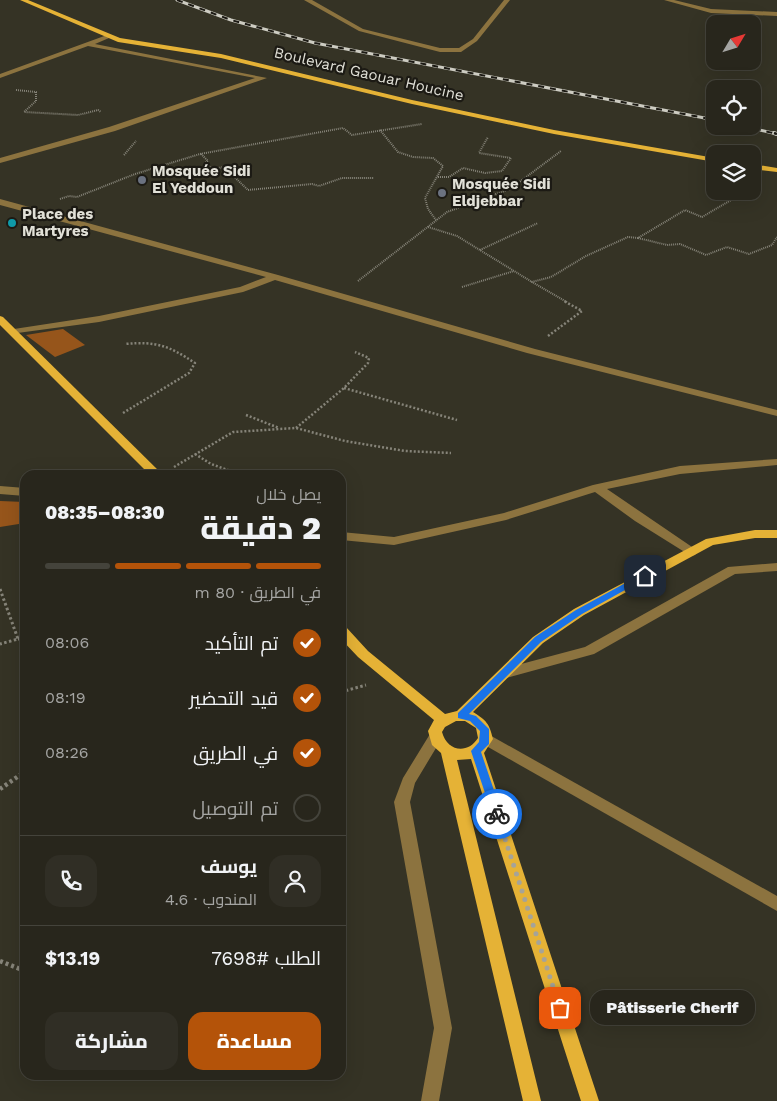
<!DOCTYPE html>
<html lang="ar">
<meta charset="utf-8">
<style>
:root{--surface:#28261c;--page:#302e25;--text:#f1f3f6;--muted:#a5a5a3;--line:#44433b;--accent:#b45309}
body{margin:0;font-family:"Work Sans",Cairo,sans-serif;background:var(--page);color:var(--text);direction:rtl;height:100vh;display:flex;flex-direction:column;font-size:19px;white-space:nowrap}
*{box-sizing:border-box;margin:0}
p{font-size:16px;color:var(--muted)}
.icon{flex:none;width:28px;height:28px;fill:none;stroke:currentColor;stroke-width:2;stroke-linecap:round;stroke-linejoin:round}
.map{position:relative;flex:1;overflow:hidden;direction:ltr}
.sheet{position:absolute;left:20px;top:470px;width:326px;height:610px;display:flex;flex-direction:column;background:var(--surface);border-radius:15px;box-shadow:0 5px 20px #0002,0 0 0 1px var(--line);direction:rtl}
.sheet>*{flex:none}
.needle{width:32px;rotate:52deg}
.buttons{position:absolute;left:706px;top:15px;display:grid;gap:10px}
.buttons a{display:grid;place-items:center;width:55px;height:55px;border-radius:10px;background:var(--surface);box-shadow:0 5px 20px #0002,0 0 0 1px var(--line);font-size:25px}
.pin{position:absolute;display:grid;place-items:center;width:42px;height:42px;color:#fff;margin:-21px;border-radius:10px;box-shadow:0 2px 8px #0006}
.courier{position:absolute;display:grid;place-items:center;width:50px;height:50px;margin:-25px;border:4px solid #1a73e8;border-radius:50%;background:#fff;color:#222;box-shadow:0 1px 6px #0007}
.bubble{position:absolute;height:35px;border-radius:15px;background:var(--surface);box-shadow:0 5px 20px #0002,0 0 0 1px var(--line);font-size:16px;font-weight:800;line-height:35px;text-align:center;direction:rtl}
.overview em{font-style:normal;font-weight:800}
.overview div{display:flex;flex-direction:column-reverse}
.overview{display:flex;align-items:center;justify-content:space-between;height:85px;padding:0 25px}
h1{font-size:32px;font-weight:800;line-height:38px}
.bar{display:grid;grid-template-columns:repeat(4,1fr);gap:8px 5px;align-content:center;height:60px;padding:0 25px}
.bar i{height:6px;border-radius:4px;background:var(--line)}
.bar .selected{background:var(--accent)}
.bar p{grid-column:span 4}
.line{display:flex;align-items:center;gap:12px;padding:0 25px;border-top:1px solid var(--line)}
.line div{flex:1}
.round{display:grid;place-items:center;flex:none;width:52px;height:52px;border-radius:15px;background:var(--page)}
ol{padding:0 25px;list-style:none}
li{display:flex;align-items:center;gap:15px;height:55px}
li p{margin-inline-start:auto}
li .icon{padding:5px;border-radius:50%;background:var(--accent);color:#fff;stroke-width:4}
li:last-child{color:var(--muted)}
li i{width:28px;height:28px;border:2px solid var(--line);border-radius:50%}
.primary-button{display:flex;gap:10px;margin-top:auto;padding:10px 25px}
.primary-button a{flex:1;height:58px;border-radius:15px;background:var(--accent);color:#fff;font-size:20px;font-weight:800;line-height:58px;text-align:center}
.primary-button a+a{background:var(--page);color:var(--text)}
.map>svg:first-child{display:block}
.building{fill:#96551b}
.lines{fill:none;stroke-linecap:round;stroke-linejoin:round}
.path-far3{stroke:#868479;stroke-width:2;stroke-dasharray:1 1;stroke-linecap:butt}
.path-far2{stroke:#868479;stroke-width:2.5;stroke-dasharray:2 2;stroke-linecap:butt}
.path-far1{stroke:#868479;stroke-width:3;stroke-dasharray:2.5 2.5;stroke-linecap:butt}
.path{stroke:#868479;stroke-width:4.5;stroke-dasharray:3 3;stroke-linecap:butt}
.minor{fill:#8c733f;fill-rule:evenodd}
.major{fill:#e5b236;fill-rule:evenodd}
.rail-far1-casing{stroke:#cdccc2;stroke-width:3}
.rail-casing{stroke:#cdccc2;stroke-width:4}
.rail-far1{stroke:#1c1a14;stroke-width:2;stroke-dasharray:6;stroke-linecap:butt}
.rail{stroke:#1c1a14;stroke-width:2.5;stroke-dasharray:8;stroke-linecap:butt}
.route{fill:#1a73e8}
.done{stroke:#a5a399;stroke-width:5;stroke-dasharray:0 9}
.worship-dot{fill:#6b7280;stroke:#1c1a14;stroke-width:2}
.culture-dot{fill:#0f9aa8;stroke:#1c1a14;stroke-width:2}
.labels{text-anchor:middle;stroke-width:4.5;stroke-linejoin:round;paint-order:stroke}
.far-street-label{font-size:15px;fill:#e1e0d7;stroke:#1c1a14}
.far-poi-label{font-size:15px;font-weight:bold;fill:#e1e0d7;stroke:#1c1a14;text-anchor:start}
</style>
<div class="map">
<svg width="777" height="1101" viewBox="0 0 777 1101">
<rect width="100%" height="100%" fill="#353325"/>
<g class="building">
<path d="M 63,329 L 85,345 L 55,357 L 26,335 Z"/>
<path d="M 0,501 L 25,502 L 25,523 L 0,527 Z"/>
</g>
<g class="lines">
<g class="path-far3">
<path d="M 16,90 L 36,92 L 36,101 L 24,112 L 78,115 L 98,110 L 101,112"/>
<path d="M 380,130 L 398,152 L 413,157 L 433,158 L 443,166 L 425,198 L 428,209 L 436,220"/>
<path d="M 201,154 L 208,161 L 205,163 L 213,169 L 224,167 L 248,190 L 312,184 L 319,186 L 342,178 L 374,178"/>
<path d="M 124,155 L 136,141"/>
<path d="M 438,177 L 449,177 L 463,168 L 485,173 L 502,171 L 511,158 L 479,153 L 488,137"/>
<path d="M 60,199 L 69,196 L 77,197 L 135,174 L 200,154 L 343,128 L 352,135 L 422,124"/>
<path d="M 428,227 L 457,236 L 532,282"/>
<path d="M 638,238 L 667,245 L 680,244 L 706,255 L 727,247 L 749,254 L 772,245 L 777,237"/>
<path d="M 480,250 L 538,223"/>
<path d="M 358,281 L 447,212 L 510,189 L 561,151"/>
<path d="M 462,287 L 514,271"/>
<path d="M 567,302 L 532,282 L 551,277 L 586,256 L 628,237 L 638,238 L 685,210 L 702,217 L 733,199 L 720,194"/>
</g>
<g class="path-far2">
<path d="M 548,336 L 582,311 L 564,301"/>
<path d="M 344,388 L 457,420"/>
<path d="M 123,413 L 189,373 L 195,363 C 169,346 157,341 125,344"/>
<path d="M 246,415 L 279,428"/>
<path d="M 296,428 L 344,388 L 368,363 L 369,358 L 355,352"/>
<path d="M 195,454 L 211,464 L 242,475"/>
<path d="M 174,467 L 233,432 L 296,428 L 345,441 L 405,451 L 451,453"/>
</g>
<g class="path-far1">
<path d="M 0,589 L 18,639 L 0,644"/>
<path d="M 18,639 L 25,639"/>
<path d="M 341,692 L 366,685"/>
<path d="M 21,774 L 25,771"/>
</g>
<g class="path">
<path d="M 0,789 L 23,773"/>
<path d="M 0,961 L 25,971"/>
</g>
<g class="minor">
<path d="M 304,0 L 312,0 L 363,29 L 440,48 L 459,48 L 473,39 L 504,0 L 510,0 L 477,41 L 461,52 L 440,52 L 359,31 Z"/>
<path d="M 664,0 L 674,0 L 711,9 L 777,12 L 777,16 L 711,13 Z"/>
<path d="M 107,35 L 110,37 L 109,38 L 95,44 L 267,78 L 115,131 L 0,163 L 0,158 L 109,127 L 255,78 L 88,46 L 0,78 L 0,74 Z"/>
<path d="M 0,199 L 278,275 L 535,349 L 777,410 L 777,416 L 527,353 L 275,280 L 243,292 L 99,322 L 10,334 L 9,332 L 14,329 L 99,316 L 240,287 L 266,277 L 0,205 Z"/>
<path d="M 777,459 L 777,465 L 680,474 L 607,489 L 695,549 L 697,552 L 695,555 L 691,556 L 635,521 L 595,492 L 506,520 L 394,545 L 341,540 L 341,532 L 394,537 L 504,513 L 593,485 L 680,466 Z"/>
<path d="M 0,486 L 25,488 L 25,496 L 0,494 Z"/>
<path d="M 777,563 L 777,571 L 735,574 L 594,654 L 506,678 L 501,677 L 499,673 L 501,669 L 506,668 L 585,647 L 728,567 Z"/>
<path d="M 435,732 L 440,734 L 442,738 L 415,783 L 410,802 L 452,1028 L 439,1101 L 421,1101 L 434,1028 L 394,802 L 403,778 L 430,734 Z"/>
<path d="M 486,733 L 777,896 L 777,911 L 481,743 L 479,739 L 481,735 Z"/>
</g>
<g class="major">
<path d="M 20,0 L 28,0 L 120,38 L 221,54 L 412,100 L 554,130 L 715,158 L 715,162 L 554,134 L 412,104 L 221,58 L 118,42 Z"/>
<path d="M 752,164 L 777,168 L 777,172 L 752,169 Z"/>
<path d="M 0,316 L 3,317 L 163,475 L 150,475 L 0,325 Z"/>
<path d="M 755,530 L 777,530 L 777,538 L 755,538 L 713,545 L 584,615 L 543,643 L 473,712 C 487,721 489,723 493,739 L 484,753 L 599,1101 L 581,1101 L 471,759 L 457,760 L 541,1101 L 523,1101 L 441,753 L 432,745 L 428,731 L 434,720 L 358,657 L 341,639 L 341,625 L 346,627 L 368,651 L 445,714 L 457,711 L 533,637 L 574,609 L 706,539 ZM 456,721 L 465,721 L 476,728 L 478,738 C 467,755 447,751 442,732 L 445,727 Z"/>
</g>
<defs>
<g id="rail-far1">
<path d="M 177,0 L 231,20 L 315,43 L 715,120"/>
<path d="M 743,126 L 777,134"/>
</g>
<path id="rail" d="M 774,133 L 777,134"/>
</defs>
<use href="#rail-far1" class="rail-far1-casing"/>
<use href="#rail" class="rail-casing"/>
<use href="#rail-far1" class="rail-far1"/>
<use href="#rail" class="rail"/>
</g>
<path class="route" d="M 642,574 L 650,576 L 582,614 L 541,642 L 469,714 L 476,716 L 489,729 L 489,744 L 481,752 L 502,814 L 500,817 L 493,817 L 471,751 L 479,742 L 480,731 L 470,721 L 458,718 L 458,713 L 535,637 L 576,610 Z"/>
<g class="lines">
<path class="done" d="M 497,814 L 560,1008"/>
</g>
<g class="worship-dot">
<circle cx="142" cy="180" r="5"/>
<circle cx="442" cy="193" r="5"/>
</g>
<circle class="culture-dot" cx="12" cy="223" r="5"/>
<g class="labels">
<g class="far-street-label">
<text transform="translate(369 74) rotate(13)" y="5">Boulevard Gaouar Houcine</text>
</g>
<g class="far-poi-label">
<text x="152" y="176">Mosquée Sidi<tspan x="152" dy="17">El Yeddoun</tspan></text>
<text x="452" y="189">Mosquée Sidi<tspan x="452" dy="17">Eldjebbar</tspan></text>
<text x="22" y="219">Place des<tspan x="22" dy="17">Martyres</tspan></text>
</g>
</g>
</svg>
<div class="buttons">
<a><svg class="needle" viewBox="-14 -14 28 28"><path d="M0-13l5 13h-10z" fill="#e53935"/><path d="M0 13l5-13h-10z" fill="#a5a5a3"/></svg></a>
<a><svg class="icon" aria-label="locate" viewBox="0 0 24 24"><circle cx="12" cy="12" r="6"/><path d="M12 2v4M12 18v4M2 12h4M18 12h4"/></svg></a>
<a><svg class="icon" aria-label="layers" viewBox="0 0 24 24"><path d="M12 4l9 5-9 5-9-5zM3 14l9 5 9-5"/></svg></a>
</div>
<div class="pin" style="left:560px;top:1008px;background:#ea580c"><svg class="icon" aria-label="bag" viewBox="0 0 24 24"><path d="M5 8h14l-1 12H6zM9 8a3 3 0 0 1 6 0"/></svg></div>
<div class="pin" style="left:645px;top:576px;background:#1f2937"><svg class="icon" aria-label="home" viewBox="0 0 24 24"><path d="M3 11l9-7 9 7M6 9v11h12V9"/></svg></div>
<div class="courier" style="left:497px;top:814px"><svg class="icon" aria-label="bike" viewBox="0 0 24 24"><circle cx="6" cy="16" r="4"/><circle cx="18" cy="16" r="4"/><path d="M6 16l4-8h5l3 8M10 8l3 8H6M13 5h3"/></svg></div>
<div class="bubble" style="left:590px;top:990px;width:165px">Pâtisserie Cherif</div>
<section class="sheet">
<div class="overview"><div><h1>2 دقيقة</h1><p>يصل خلال</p></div><em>08:30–08:35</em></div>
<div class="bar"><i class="selected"></i><i class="selected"></i><i class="selected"></i><i></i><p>في الطريق · 80 m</p></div>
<ol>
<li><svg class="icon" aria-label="check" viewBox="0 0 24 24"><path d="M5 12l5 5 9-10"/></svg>تم التأكيد<p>08:06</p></li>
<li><svg class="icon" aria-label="check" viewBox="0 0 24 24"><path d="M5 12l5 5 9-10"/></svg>قيد التحضير<p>08:19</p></li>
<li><svg class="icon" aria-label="check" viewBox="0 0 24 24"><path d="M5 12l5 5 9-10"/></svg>في الطريق<p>08:26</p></li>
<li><i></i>تم التوصيل</li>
</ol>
<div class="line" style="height:90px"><a class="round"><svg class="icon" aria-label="person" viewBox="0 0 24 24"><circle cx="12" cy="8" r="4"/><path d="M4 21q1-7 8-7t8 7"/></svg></a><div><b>يوسف</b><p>المندوب · 4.6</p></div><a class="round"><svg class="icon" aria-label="phone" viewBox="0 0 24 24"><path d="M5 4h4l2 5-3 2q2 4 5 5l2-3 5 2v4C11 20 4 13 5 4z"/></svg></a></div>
<div class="line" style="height:65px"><div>الطلب #7698</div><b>$13.19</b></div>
<div class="primary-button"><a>مساعدة</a><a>مشاركة</a></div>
</section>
</div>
